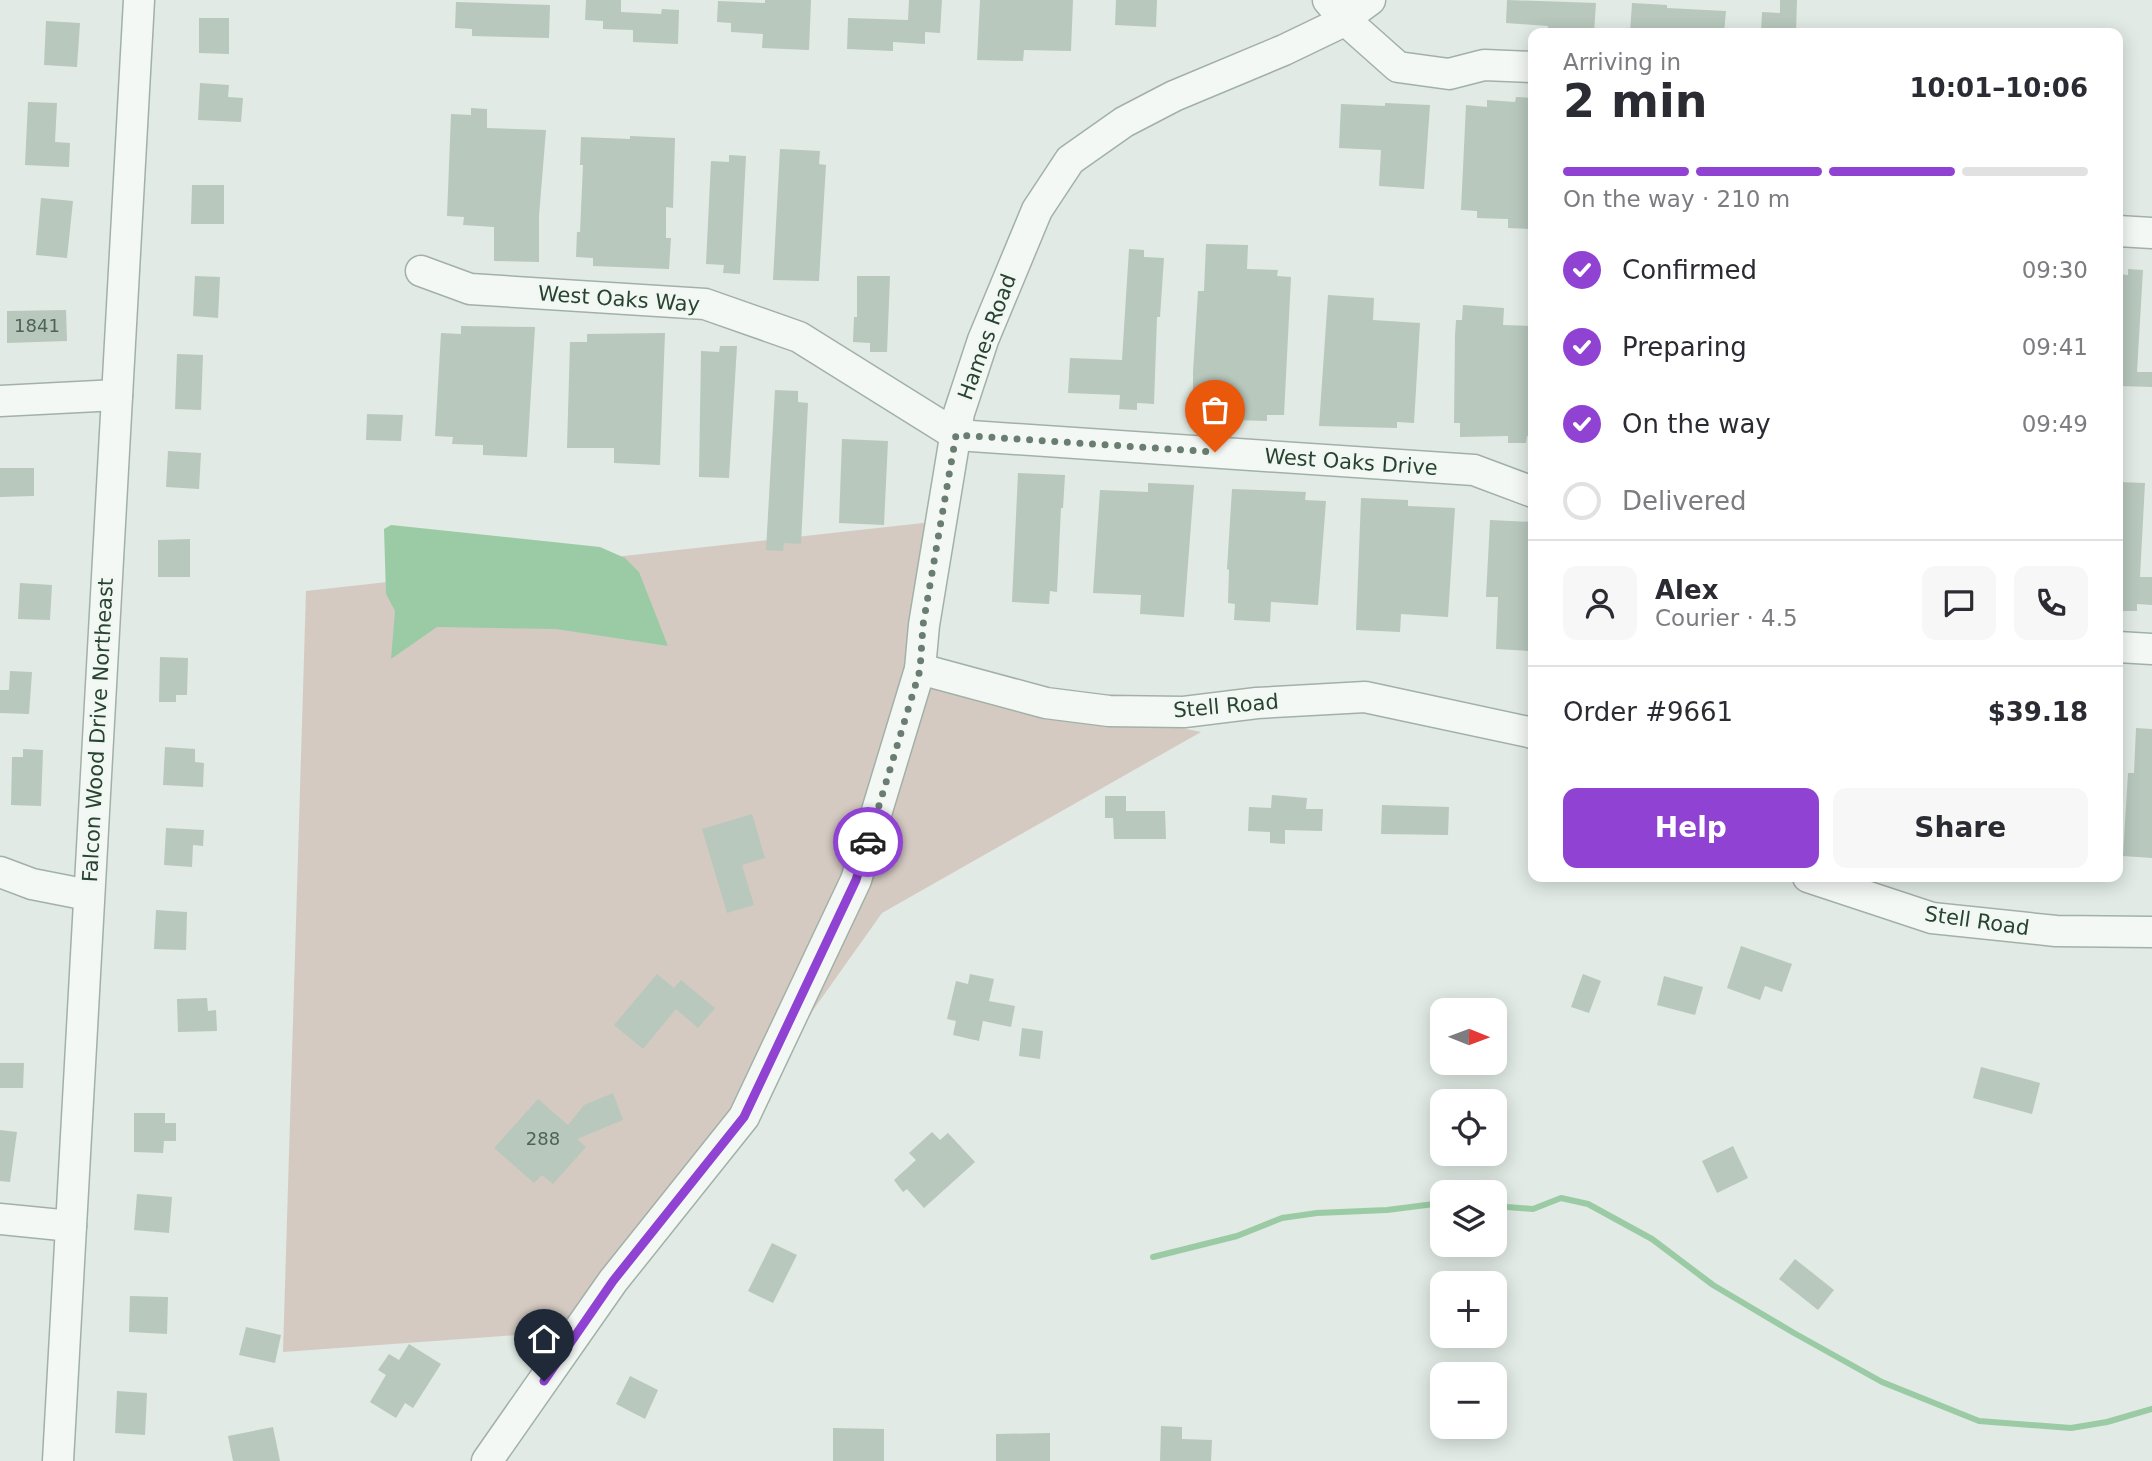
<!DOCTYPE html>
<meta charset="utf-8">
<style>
:root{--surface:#fff;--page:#f7f7f7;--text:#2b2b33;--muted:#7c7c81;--line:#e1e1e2;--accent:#9042d3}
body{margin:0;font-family:"DejaVu Sans",sans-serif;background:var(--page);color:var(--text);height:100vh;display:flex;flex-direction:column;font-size:26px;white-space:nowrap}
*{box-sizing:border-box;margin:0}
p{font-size:23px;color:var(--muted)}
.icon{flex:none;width:38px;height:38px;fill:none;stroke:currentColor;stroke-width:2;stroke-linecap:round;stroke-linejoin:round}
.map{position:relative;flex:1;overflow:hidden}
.details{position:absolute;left:1528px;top:28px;width:595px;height:854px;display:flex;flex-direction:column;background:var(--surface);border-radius:14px;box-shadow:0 4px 18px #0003}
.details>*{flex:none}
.needle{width:46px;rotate:91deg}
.fabs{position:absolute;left:1430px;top:998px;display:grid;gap:14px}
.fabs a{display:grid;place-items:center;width:77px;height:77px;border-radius:14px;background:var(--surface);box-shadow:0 4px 18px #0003;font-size:35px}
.pin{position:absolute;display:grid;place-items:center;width:60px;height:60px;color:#fff;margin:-72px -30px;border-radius:50% 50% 50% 0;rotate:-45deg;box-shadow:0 0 7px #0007}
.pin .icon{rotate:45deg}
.courier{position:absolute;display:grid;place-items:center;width:70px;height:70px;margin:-35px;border:5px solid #9042d3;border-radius:50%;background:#fff;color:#222;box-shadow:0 2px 9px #0007}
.summary em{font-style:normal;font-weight:800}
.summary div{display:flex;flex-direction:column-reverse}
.summary{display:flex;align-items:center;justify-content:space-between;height:119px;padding:0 35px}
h1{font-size:46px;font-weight:800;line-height:52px}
.bar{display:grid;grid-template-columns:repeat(4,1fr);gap:10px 7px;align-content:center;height:84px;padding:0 35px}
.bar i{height:9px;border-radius:5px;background:var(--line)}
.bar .on{background:var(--accent)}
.bar p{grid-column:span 4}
.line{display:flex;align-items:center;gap:18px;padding:0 35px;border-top:2px solid var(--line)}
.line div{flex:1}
.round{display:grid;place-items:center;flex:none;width:74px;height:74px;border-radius:14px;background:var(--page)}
ol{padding:0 35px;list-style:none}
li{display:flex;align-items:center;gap:21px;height:77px}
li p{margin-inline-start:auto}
li .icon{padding:7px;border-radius:50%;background:var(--accent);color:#fff;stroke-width:4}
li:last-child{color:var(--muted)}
li i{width:38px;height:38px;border:4px solid var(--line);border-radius:50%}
.cta{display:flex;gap:14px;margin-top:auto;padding:14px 35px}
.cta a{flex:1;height:80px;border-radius:14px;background:var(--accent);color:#fff;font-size:28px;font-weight:800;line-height:80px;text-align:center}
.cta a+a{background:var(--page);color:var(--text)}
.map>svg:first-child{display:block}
.green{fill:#d4cac2}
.water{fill:#9bcba5}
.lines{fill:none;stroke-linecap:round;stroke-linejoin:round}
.stream{stroke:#9bcba5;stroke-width:6}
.building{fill:#b8c8bd}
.minor-casing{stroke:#a2b1a7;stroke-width:33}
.minor{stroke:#f4f8f5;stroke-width:30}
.done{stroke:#697d70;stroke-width:7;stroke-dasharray:0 12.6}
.route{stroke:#9042d3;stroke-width:9}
.labels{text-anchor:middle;stroke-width:6;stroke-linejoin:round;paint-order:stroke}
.number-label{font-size:18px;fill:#4d6454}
.street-label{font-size:21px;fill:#294331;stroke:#f1f7f3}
</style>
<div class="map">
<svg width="2152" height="1461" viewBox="0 0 2152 1461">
<rect width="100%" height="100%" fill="#e1eae4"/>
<path class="green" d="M 950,520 L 924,674 L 1201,732 L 882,913 L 586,1330 L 283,1352 L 306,591 Z"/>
<path class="water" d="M 391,525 L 600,547 L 625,558 L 639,572 L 668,646 L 556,629 L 437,627 L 391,659 L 395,611 L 386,594 L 384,529 Z"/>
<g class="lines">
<g class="stream">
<path d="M 1494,1206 L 1533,1209 L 1561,1198 L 1588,1204 L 1652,1239 L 1713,1285 L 1794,1333 L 1882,1382 L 1979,1421 L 2071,1428 L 2107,1422 L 2152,1409"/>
<path d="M 1153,1257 L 1237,1236 L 1282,1218 L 1317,1213 L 1387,1210 L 1442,1203"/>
</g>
</g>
<g class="building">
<path d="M 586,0 L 621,0 L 621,12 L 661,14 L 662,9 L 679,10 L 678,44 L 633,42 L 633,30 L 603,29 L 603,21 L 585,20 Z"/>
<path d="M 765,0 L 811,0 L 809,50 L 762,48 L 763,34 L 731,32 L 731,23 L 717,22 L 718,1 L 765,3 Z"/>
<path d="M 909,0 L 942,0 L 940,33 L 925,32 L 925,44 L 893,42 L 893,51 L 847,49 L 848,18 L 908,20 Z"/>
<path d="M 980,0 L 1073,0 L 1071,51 L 1024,50 L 1023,61 L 977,60 Z"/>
<path d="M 1116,0 L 1157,0 L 1156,27 L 1115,25 Z"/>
<path d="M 1507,0 L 1596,3 L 1594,33 L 1547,31 L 1548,26 L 1506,23 Z"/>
<path d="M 1780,0 L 1797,0 L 1796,33 L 1761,32 L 1762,12 L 1780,13 Z"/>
<path d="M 456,2 L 550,5 L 549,38 L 472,36 L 472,29 L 455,28 Z"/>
<path d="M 1632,3 L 1667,5 L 1667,8 L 1726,11 L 1724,33 L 1630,33 Z"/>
<path d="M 199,18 L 229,18 L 229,54 L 199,53 Z"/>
<path d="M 46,21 L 80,23 L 77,67 L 44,65 Z"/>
<path d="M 200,83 L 229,85 L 228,97 L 243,98 L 241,122 L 198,120 Z"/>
<path d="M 1516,97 L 1533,98 L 1533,229 L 1508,228 L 1508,219 L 1477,218 L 1477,211 L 1461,210 L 1466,105 L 1487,107 L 1487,100 L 1515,102 Z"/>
<path d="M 28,102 L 57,103 L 55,142 L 70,143 L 69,167 L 25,165 Z"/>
<path d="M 1385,103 L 1430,105 L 1424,189 L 1379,186 L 1381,150 L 1339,148 L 1341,104 L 1385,106 Z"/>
<path d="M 471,108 L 487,109 L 487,128 L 546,130 L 539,216 L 539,262 L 494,261 L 494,227 L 463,225 L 464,217 L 447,216 L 451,114 L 471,115 Z"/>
<path d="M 630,136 L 675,138 L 673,208 L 666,207 L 666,238 L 671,238 L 669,269 L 593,266 L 593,258 L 576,257 L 577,232 L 580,232 L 583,165 L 580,165 L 581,137 L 630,139 Z"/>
<path d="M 780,149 L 820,151 L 819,164 L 826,165 L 819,281 L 773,280 Z"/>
<path d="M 729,155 L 746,156 L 740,274 L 723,273 L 724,265 L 706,264 L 711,161 L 729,162 Z"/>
<path d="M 192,185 L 224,185 L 224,224 L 191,224 Z"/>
<path d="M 41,198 L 73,201 L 67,258 L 36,255 Z"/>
<path d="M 1206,244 L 1248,245 L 1247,269 L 1278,270 L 1277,276 L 1291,277 L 1284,415 L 1267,415 L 1267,421 L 1199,419 L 1200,402 L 1193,401 L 1193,372 L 1198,291 L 1204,291 Z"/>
<path d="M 1129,249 L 1144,250 L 1144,257 L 1164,258 L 1160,317 L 1157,317 L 1154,404 L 1137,403 L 1137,410 L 1119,409 L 1120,395 L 1068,393 L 1070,358 L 1122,360 Z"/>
<path d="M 2128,269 L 2143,270 L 2137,372 L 2152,372 L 2152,387 L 2118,386 L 2118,274 L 2128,275 Z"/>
<path d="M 195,276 L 220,277 L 218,318 L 193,316 Z"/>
<path d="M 857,276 L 890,276 L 887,352 L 870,352 L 870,343 L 853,342 L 854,317 L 857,317 Z"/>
<path d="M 1328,295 L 1374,298 L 1373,320 L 1420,323 L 1414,423 L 1397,422 L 1397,428 L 1319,426 Z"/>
<path d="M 1463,305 L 1504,308 L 1503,325 L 1531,326 L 1533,437 L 1527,436 L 1526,443 L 1508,443 L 1508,436 L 1460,437 L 1460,423 L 1454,423 L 1455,335 L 1456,320 L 1462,320 Z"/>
<path d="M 66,310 L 67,341 L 7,343 L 7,311 Z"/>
<path d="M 461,326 L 535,327 L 527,457 L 483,455 L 483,445 L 452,444 L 453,437 L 435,436 L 441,333 L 461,334 Z"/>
<path d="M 665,333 L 660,465 L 614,463 L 614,448 L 567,448 L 570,342 L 587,342 L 587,334 Z"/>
<path d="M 720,346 L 737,346 L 729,478 L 699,477 L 701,351 L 719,352 Z"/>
<path d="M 177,354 L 203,355 L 201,410 L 175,409 Z"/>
<path d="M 775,390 L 798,391 L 798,402 L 808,403 L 801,544 L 784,543 L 783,551 L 766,550 Z"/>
<path d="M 367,414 L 403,415 L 401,441 L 366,440 Z"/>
<path d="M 842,439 L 888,441 L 884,525 L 839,523 Z"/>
<path d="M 168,451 L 201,453 L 199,489 L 166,487 Z"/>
<path d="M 0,468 L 34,468 L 34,496 L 0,497 Z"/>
<path d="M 1018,473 L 1065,475 L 1063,508 L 1061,508 L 1057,592 L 1050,591 L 1049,604 L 1012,602 Z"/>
<path d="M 2118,482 L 2145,483 L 2140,577 L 2152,577 L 2152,605 L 2137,604 L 2137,611 L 2118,611 Z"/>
<path d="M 1148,483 L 1194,485 L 1184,617 L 1140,614 L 1141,595 L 1093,593 L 1100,490 L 1148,492 Z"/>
<path d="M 1232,489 L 1306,492 L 1305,500 L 1326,501 L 1318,605 L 1271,602 L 1270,622 L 1234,620 L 1235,604 L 1228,603 L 1229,570 L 1227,569 Z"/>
<path d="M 1361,498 L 1408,500 L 1408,506 L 1455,508 L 1448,617 L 1401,614 L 1400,632 L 1356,630 Z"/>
<path d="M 1490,520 L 1533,522 L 1530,651 L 1496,649 L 1498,597 L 1486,597 Z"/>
<path d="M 190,539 L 190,577 L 158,577 L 158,540 Z"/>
<path d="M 20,583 L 52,585 L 50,620 L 18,619 Z"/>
<path d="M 160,657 L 188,658 L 187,695 L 176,695 L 176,702 L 159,702 Z"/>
<path d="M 10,671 L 32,672 L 29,714 L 0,713 L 0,690 L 9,690 Z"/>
<path d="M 2136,728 L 2152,729 L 2152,858 L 2123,856 L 2128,773 L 2134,773 Z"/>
<path d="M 165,747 L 195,749 L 195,762 L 204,763 L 203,787 L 163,785 Z"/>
<path d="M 23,749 L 43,750 L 41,806 L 11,805 L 12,757 L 23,757 Z"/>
<path d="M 1272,795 L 1307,798 L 1306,809 L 1323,809 L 1322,831 L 1285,830 L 1285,844 L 1270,843 L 1270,832 L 1248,831 L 1249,807 L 1271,808 Z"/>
<path d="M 1105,796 L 1126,796 L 1126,811 L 1165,811 L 1166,839 L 1114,839 L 1113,818 L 1105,818 Z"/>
<path d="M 1382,805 L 1449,807 L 1448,835 L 1381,834 Z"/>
<path d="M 752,814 L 765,858 L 742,865 L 754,905 L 727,913 L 702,829 Z"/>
<path d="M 166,828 L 204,830 L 203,846 L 193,845 L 192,867 L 164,865 Z"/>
<path d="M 156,910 L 187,912 L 186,950 L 154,949 Z"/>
<path d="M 1741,946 L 1792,964 L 1782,992 L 1765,986 L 1760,1000 L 1727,988 Z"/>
<path d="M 657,974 L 674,988 L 681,980 L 715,1008 L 698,1028 L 676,1009 L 643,1049 L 614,1025 Z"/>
<path d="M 970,974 L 994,979 L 989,1001 L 1015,1006 L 1011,1027 L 983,1021 L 979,1041 L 953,1035 L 956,1021 L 947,1019 L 956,981 L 968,984 Z"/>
<path d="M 1583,974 L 1601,981 L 1589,1013 L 1571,1007 Z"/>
<path d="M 1664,976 L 1703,987 L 1695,1015 L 1657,1005 Z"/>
<path d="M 207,998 L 208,1011 L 216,1010 L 217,1031 L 178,1032 L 177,999 Z"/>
<path d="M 1022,1028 L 1043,1031 L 1040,1059 L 1019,1056 Z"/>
<path d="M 0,1063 L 24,1063 L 23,1088 L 0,1088 Z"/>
<path d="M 1981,1067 L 2040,1083 L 2032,1114 L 1973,1098 Z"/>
<path d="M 613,1093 L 623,1120 L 577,1139 L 586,1147 L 553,1184 L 542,1175 L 534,1183 L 494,1148 L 538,1099 L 568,1125 L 584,1105 Z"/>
<path d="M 134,1113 L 165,1113 L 165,1123 L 176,1123 L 176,1141 L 164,1141 L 163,1153 L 134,1152 Z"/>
<path d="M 0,1130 L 17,1132 L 10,1182 L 0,1181 Z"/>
<path d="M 932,1132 L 940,1140 L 948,1133 L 975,1162 L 924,1208 L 907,1189 L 903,1192 L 894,1180 L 916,1160 L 909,1153 Z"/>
<path d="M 1733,1146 L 1748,1178 L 1717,1193 L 1702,1161 Z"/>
<path d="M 137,1194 L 172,1197 L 169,1233 L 134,1230 Z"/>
<path d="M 772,1243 L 797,1255 L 773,1303 L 748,1291 Z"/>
<path d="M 1795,1259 L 1834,1290 L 1818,1310 L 1779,1279 Z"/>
<path d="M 130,1296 L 168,1297 L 167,1334 L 129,1332 Z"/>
<path d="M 246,1327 L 281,1335 L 275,1363 L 239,1355 Z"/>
<path d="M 409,1344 L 441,1364 L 413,1408 L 405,1403 L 396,1418 L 370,1402 L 386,1375 L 378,1370 L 389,1354 L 399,1360 Z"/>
<path d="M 630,1376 L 658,1390 L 645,1419 L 616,1404 Z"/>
<path d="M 117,1391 L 147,1393 L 145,1435 L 115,1433 Z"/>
<path d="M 1161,1426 L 1182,1427 L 1182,1439 L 1212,1440 L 1211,1461 L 1160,1461 Z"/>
<path d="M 273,1427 L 280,1461 L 233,1461 L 228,1436 Z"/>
<path d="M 833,1428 L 884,1429 L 884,1461 L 833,1461 Z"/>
<path d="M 1050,1433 L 1050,1461 L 996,1461 L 996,1434 Z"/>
</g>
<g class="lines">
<defs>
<g id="minor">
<path d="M 1328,0 L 1344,19 L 1398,67 L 1449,74 L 1484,65 L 1533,67"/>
<path d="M 2118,231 L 2152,233"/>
<path d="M 421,271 L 470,289 L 705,304 L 799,337 L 956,435 L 1474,470 L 1533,492"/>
<path d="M 0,401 L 117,395"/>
<path d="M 2118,647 L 2152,649"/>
<path d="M 920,669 L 1046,703 L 1109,711 L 1184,712 L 1257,703 L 1365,697 L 1533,733"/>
<path d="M 0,872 L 32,884 L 88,895"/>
<path d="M 1808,877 L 1932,918 L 2056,931 L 2152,932"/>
<path d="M 0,1219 L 71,1226"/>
<path d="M 58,1461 L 139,0"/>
<path d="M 487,1461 L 613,1281 L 744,1117 L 856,880 L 920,669 L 924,625 L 959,413 L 983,340 L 1037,210 L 1070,160 L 1124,122 L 1174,96 L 1284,50 L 1336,25 L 1370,0"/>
</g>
</defs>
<use href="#minor" class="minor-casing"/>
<use href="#minor" class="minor"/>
</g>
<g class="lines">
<path class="done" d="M 868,842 L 920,670 L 923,625 L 956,435 L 1215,452"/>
<path class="route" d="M 544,1381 L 613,1281 L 744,1117 L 856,880 L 868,842"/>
</g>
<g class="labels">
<g class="number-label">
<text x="37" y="332">1841</text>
<text x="543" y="1145">288</text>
</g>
<g class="street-label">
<text transform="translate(619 299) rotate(4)" y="7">West Oaks Way</text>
<text transform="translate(987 337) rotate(-70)" y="7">Hames Road</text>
<text transform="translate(1351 462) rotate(4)" y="7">West Oaks Drive</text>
<text transform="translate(1226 706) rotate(-5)" y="7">Stell Road</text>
<text transform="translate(98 730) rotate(-87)" y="7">Falcon Wood Drive Northeast</text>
<text transform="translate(1977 921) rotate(8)" y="7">Stell Road</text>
</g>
</g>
</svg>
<div class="fabs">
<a><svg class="needle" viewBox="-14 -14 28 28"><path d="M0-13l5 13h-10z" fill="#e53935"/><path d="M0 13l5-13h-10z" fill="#7c7c81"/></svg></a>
<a><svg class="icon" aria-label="locate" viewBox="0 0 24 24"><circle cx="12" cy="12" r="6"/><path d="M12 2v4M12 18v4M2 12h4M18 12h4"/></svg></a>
<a><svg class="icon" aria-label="layers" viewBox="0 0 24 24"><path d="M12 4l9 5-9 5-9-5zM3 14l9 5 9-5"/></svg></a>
<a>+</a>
<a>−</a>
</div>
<div class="pin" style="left:1215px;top:452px;background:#ea580c"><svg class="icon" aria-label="bag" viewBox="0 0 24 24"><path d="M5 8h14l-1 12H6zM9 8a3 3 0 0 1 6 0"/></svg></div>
<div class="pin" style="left:544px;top:1381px;background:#1f2937"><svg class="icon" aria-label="home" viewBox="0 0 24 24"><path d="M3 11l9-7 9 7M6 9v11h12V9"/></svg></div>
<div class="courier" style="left:868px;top:842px"><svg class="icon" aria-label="car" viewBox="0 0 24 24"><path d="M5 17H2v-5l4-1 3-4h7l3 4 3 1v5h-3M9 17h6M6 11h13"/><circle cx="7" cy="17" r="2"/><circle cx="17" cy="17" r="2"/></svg></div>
<section class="details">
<div class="summary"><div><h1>2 min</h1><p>Arriving in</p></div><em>10:01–10:06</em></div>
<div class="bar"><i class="on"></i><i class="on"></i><i class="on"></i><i></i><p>On the way · 210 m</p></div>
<ol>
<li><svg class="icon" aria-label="check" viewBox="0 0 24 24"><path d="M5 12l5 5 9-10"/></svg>Confirmed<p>09:30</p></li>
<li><svg class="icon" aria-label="check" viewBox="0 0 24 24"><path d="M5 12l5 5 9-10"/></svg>Preparing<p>09:41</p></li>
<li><svg class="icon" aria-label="check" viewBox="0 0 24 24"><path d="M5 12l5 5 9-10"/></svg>On the way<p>09:49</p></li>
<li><i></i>Delivered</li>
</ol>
<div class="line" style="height:126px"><a class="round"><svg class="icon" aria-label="person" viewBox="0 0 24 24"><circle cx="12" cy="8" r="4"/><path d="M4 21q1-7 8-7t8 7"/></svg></a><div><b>Alex</b><p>Courier · 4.5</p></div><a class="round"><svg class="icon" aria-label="chat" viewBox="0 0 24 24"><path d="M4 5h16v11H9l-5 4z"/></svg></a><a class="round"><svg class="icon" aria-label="phone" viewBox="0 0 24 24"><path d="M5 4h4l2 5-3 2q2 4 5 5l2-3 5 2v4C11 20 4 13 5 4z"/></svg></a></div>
<div class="line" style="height:91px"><div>Order #9661</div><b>$39.18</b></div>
<div class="cta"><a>Help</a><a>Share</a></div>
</section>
</div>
